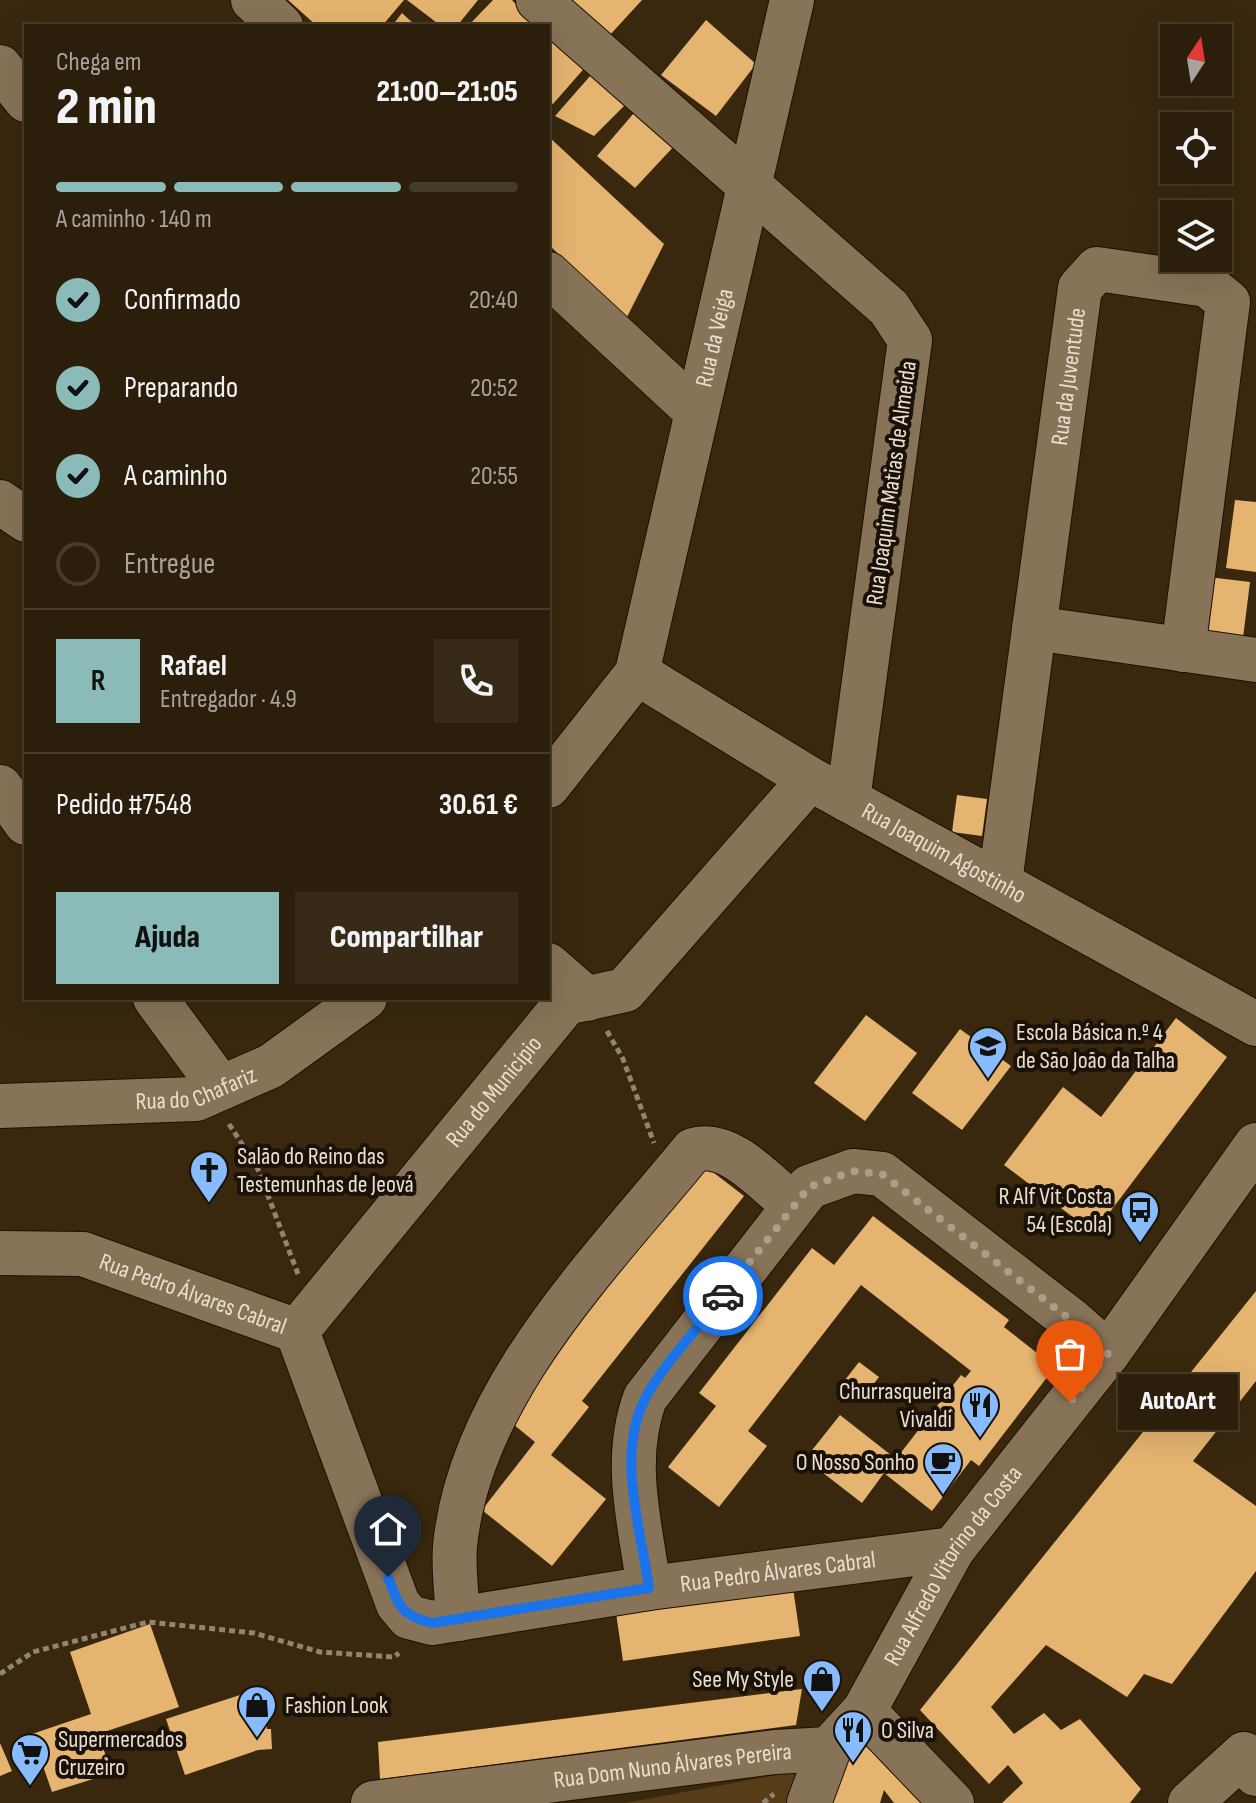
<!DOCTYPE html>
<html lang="pt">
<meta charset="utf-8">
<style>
:root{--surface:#2b1e0a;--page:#372b18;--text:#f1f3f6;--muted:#a6a29c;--line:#473c2b;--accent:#8bbbb9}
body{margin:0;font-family:"Sofia Sans Condensed",sans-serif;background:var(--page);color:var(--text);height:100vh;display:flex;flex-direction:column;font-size:30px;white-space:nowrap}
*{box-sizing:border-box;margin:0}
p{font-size:26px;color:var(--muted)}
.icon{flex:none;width:44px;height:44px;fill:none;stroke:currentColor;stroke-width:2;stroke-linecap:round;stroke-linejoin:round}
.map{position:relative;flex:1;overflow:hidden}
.panel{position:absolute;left:24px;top:24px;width:526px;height:976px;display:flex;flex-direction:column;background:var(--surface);border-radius:0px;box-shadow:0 8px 32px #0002,0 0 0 2px var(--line)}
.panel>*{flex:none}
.needle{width:52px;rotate:12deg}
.fabs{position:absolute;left:1160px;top:24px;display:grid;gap:16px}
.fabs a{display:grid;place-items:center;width:72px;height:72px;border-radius:0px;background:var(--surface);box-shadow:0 8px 32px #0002,0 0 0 2px var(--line);font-size:40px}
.pin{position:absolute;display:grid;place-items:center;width:68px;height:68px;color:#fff;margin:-82px -34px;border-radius:50% 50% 50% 0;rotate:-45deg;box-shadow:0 0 8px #0007}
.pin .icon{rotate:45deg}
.courier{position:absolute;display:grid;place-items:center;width:80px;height:80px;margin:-40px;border:6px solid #1a73e8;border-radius:50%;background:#fff;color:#222;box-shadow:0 2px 10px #0007}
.bubble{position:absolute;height:56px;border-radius:0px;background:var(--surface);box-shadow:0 8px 32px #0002,0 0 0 2px var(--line);font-size:26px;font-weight:800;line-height:56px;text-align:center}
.overview em{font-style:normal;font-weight:800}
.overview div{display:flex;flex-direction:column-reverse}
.overview{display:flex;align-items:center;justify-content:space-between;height:136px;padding:0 32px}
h1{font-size:52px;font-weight:800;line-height:60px}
.bar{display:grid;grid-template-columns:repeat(4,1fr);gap:12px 8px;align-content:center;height:96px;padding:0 32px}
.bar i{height:10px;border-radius:6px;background:var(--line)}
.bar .selected{background:var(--accent)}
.bar p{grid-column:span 4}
.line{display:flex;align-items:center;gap:20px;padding:0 32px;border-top:2px solid var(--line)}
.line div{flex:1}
.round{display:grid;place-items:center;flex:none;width:84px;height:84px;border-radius:0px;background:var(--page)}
ol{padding:0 32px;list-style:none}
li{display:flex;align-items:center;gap:24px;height:88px}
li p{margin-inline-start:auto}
li .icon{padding:8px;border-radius:50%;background:var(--accent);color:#111;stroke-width:4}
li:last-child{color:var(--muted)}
li i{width:44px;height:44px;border:4px solid var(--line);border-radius:50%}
.primary-button{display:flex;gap:16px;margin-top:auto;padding:16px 32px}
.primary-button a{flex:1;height:92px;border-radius:0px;background:var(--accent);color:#111;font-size:32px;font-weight:800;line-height:92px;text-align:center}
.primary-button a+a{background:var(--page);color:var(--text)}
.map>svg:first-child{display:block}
.green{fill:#563d17}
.building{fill:#e5b470}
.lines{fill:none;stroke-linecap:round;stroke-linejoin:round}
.minor-casing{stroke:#201000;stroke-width:46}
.path{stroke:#928470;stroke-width:5;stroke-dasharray:6 4;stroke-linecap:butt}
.minor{stroke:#877358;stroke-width:44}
.done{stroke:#ab9e8b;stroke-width:8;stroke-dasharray:0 14.4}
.route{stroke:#1a73e8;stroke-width:10}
.labels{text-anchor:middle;stroke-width:8;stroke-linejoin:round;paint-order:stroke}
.street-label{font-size:24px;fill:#e9decf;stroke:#1a1208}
.poi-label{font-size:24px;fill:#e9decf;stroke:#1a1208;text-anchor:start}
</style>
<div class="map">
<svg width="1256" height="1803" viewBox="0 0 1256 1803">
<rect width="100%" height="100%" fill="#39280e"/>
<path class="green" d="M 798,1771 L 786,1803 L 625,1803 Z"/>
<g class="building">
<path d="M 288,0 L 404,0 L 382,26 L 317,26 Z"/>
<path d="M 407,0 L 478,0 L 457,26 L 441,26 Z"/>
<path d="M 493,0 L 512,0 L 535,26 L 468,26 Z"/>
<path d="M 570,0 L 642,0 L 609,36 Z"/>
<path d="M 402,13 L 416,26 L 392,26 Z"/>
<path d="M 706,20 L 756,64 L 716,116 L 661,75 Z"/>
<path d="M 548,31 L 588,64 L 553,104 L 548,100 Z"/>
<path d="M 591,75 L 627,103 L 594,136 L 555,116 Z"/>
<path d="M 634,113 L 677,143 L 635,188 L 597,156 Z"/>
<path d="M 548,136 L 664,244 L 626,319 L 548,244 Z"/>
<path d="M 1235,500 L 1256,502 L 1256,572 L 1226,568 Z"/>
<path d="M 1208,577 L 1250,582 L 1242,646 L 1200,641 Z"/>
<path d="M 957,795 L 987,799 L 982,836 L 952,832 Z"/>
<path d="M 866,1015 L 917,1053 L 865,1121 L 814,1083 Z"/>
<path d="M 1176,1018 L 1227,1057 L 1094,1233 L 1004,1165 L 1063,1087 L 1101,1117 Z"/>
<path d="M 960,1029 L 1011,1066 L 962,1130 L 912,1093 Z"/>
<path d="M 696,1159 L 744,1196 L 582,1401 L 589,1407 L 551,1455 L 606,1499 L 552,1566 L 482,1510 L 535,1442 L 503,1416 Z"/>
<path d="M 873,1216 L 1009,1320 L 1004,1327 L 1055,1367 L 979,1466 L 971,1460 L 932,1511 L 884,1473 L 862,1503 L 805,1459 L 840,1415 L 896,1459 L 961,1375 L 965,1378 L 971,1371 L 861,1285 L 748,1431 L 767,1446 L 719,1507 L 668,1467 L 716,1406 L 699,1393 L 812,1248 L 834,1265 Z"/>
<path d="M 1256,1291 L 1256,1381 L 1193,1461 L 1256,1506 L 1256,1571 L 1172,1684 L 1144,1674 L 1127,1697 L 1046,1645 L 991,1707 L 1014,1734 L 1044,1713 L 1061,1730 L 1080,1719 L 1141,1789 L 1130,1803 L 1002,1803 L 1023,1783 L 1008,1765 L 989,1784 L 920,1710 Z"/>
<path d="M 859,1362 L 879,1377 L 865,1395 L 845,1380 Z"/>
<path d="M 793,1588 L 800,1636 L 623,1661 L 616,1613 Z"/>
<path d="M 150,1624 L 179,1707 L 98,1734 L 112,1773 L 52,1792 L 32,1734 L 91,1714 L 70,1652 Z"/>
<path d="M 802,1689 L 796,1725 L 380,1779 L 378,1742 Z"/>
<path d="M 265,1693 L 267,1729 L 271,1729 L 272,1749 L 258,1750 L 185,1775 L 166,1719 L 240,1695 Z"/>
<path d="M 867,1734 L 937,1803 L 894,1803 L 884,1790 L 880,1803 L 832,1803 L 848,1757 Z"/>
<path d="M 0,1743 L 12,1771 L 0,1776 Z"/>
</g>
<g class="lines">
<defs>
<g id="minor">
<path d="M 253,0 L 281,26"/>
<path d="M 538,0 L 889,308 L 910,340 L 848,800"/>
<path d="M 0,67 L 26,100"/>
<path d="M 548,274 L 697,412"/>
<path d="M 0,502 L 26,520"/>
<path d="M 1034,628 L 1256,660"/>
<path id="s1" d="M 637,673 L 810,779 L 1256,1024"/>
<path id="s2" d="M 548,786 L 637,673 L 792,0"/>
<path d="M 0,787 L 26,823"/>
<path id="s3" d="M 1000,882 L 1080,288 L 1097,269 L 1207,285 L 1228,302 L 1183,650"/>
<path d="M 548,965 L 587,999"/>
<path d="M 155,998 L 221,1088"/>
<path id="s4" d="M 0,1106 L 196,1099 L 271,1066 L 365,998"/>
<path id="s5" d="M 0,1253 L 83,1254 L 297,1331 L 398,1604 L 409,1617 L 432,1623 L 649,1588 L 953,1549"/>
<path id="s6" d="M 297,1331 L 566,1003 L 625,990 L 810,779"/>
<path d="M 649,1588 C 640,1523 622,1461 645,1398 L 809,1187 L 853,1171 L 882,1174 L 1072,1321 L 1108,1353"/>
<path d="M 458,1619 C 457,1595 453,1569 455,1546 C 470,1392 600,1264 693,1150 C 729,1139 766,1183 793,1205"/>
<path d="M 864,1711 L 952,1803"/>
<path id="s7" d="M 373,1803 L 775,1752 L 829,1749"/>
<path id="s8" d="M 809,1803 L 829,1749 L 864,1711 L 953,1549 L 1108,1353 L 1256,1145"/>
<path d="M 1190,1803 L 1244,1754 L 1256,1774"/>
</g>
</defs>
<use href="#minor" class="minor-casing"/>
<g class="path">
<path d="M 607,1031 L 623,1059 L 654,1143"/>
<path d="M 229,1124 L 257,1167 L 298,1274"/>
<path d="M 0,1674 L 33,1652 L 148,1622 L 254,1633 L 320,1652 L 394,1657 L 399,1653"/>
<path d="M 763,1803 L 774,1794"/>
</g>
<use href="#minor" class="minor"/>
</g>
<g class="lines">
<path class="done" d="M 723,1296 L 809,1187 L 853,1171 L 882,1174 L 1072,1321 L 1108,1353 L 1070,1402"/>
<path class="route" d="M 388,1577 C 399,1606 400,1615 432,1623 L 649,1588 C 641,1529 616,1455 645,1399 C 661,1367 700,1326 723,1296"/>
</g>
<defs>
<symbol id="school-pin" viewBox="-11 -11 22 30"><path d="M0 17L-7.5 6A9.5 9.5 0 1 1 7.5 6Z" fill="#87bbfb" stroke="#1a1208"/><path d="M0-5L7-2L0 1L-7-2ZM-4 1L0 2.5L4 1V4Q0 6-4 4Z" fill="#111"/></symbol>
<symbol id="church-pin" viewBox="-11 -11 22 30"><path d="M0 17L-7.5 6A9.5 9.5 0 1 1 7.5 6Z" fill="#87bbfb" stroke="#1a1208"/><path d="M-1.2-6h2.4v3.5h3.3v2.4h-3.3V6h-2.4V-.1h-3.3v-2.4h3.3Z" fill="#111"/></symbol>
<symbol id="bus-pin" viewBox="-11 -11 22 30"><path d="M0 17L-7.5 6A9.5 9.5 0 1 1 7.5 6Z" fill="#87bbfb" stroke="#1a1208"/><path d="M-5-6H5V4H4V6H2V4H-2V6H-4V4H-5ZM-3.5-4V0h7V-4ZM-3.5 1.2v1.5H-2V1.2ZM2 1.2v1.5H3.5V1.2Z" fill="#111"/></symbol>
<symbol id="restaurant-pin" viewBox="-11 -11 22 30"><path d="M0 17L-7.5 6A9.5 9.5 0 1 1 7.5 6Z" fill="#87bbfb" stroke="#1a1208"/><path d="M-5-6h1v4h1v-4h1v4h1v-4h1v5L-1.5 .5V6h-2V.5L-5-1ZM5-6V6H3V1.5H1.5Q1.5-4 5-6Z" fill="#111"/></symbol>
<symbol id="cafe-pin" viewBox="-11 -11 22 30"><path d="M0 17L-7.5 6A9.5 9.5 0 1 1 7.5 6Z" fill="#87bbfb" stroke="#1a1208"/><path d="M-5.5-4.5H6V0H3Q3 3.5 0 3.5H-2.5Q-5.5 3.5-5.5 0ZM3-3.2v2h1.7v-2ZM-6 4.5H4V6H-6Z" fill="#111"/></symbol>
<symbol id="shop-pin" viewBox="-11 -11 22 30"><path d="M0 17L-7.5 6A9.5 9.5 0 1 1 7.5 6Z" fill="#87bbfb" stroke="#1a1208"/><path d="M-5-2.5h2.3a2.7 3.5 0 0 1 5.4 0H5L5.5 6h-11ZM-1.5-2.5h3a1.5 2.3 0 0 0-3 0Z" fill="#111"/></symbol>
<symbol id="supermarket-pin" viewBox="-11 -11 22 30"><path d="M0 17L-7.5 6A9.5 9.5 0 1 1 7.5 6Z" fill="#87bbfb" stroke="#1a1208"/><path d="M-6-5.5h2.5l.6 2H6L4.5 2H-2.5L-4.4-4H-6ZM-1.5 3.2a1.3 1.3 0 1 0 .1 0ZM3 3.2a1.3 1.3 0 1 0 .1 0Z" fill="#111"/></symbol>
</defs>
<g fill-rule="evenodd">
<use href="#school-pin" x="966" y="1024" width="44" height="60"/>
<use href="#church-pin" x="187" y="1148" width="44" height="60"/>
<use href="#bus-pin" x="1118" y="1188" width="44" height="60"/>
<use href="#restaurant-pin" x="958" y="1383" width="44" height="60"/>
<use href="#cafe-pin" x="921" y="1440" width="44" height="60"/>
<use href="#shop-pin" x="800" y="1657" width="44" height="60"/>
<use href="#shop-pin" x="235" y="1683" width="44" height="60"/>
<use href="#restaurant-pin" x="831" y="1708" width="44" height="60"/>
<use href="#supermarket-pin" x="8" y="1731" width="44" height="60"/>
</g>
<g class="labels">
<g class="street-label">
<text dy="8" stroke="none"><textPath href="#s2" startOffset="488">Rua da Veiga</textPath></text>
<text dy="8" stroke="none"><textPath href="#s3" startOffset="510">Rua da Juventude</textPath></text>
<text transform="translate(891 483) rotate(-82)" y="8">Rua Joaquim Matias de Almeida</text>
<text dy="8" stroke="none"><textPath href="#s1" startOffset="356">Rua Joaquim Agostinho</textPath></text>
<text dy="8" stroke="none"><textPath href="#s4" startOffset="198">Rua do Chafariz</textPath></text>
<text dy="8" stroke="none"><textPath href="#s6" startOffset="310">Rua do Município</textPath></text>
<text dy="8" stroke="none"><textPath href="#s5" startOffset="200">Rua Pedro Álvares Cabral</textPath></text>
<text dy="8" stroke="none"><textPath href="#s8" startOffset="280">Rua Alfredo Vitorino da Costa</textPath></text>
<text dy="8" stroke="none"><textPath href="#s5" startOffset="992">Rua Pedro Álvares Cabral</textPath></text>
<text dy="8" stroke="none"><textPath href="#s7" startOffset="302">Rua Dom Nuno Álvares Pereira</textPath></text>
</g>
<g class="poi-label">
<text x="1016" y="1040">Escola Básica n.º 4<tspan x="1016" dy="28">de São João da Talha</tspan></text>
<text x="237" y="1164">Salão do Reino das<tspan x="237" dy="28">Testemunhas de Jeová</tspan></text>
<text x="1112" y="1204" text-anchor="end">R Alf Vit Costa<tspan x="1112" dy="28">54 (Escola)</tspan></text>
<text x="952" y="1399" text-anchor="end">Churrasqueira<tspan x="952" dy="28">Vivaldi</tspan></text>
<text x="915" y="1470" text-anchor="end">O Nosso Sonho</text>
<text x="794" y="1687" text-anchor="end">See My Style</text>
<text x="285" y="1713">Fashion Look</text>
<text x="881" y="1738">O Silva</text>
<text x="58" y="1747">Supermercados<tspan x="58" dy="28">Cruzeiro</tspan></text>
</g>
</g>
</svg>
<div class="fabs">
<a><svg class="needle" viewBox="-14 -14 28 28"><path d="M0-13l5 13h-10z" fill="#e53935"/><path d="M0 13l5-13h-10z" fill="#a6a29c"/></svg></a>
<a><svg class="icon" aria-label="locate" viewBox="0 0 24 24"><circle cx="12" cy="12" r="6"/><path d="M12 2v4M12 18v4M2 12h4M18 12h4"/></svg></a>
<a><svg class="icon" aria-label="layers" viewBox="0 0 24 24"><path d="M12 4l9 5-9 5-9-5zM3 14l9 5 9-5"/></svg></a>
</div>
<div class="pin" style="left:1070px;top:1402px;background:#ea580c"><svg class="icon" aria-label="bag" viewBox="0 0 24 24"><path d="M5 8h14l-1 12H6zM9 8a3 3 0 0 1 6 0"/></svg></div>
<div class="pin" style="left:388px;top:1577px;background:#1f2937"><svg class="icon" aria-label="home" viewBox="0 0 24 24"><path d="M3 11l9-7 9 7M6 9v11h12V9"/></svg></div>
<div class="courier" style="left:723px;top:1296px"><svg class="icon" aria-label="car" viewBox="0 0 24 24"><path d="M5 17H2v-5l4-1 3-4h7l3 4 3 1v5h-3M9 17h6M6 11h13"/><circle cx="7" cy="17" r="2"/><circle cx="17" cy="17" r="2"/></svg></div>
<div class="bubble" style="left:1118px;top:1374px;width:120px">AutoArt</div>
<section class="panel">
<div class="overview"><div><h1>2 min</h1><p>Chega em</p></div><em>21:00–21:05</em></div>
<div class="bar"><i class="selected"></i><i class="selected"></i><i class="selected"></i><i></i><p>A caminho · 140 m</p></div>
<ol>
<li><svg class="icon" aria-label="check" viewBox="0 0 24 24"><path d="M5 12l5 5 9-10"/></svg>Confirmado<p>20:40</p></li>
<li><svg class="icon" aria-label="check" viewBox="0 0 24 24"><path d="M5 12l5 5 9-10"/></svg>Preparando<p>20:52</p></li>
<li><svg class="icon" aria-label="check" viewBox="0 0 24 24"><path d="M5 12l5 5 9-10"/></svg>A caminho<p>20:55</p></li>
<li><i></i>Entregue</li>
</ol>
<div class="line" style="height:144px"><b class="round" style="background:var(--accent);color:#111">R</b><div><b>Rafael</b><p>Entregador · 4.9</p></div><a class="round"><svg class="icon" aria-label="phone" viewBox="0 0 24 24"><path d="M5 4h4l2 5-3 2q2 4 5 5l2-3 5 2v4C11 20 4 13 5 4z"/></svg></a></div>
<div class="line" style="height:104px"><div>Pedido #7548</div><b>30.61 €</b></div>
<div class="primary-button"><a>Ajuda</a><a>Compartilhar</a></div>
</section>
</div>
